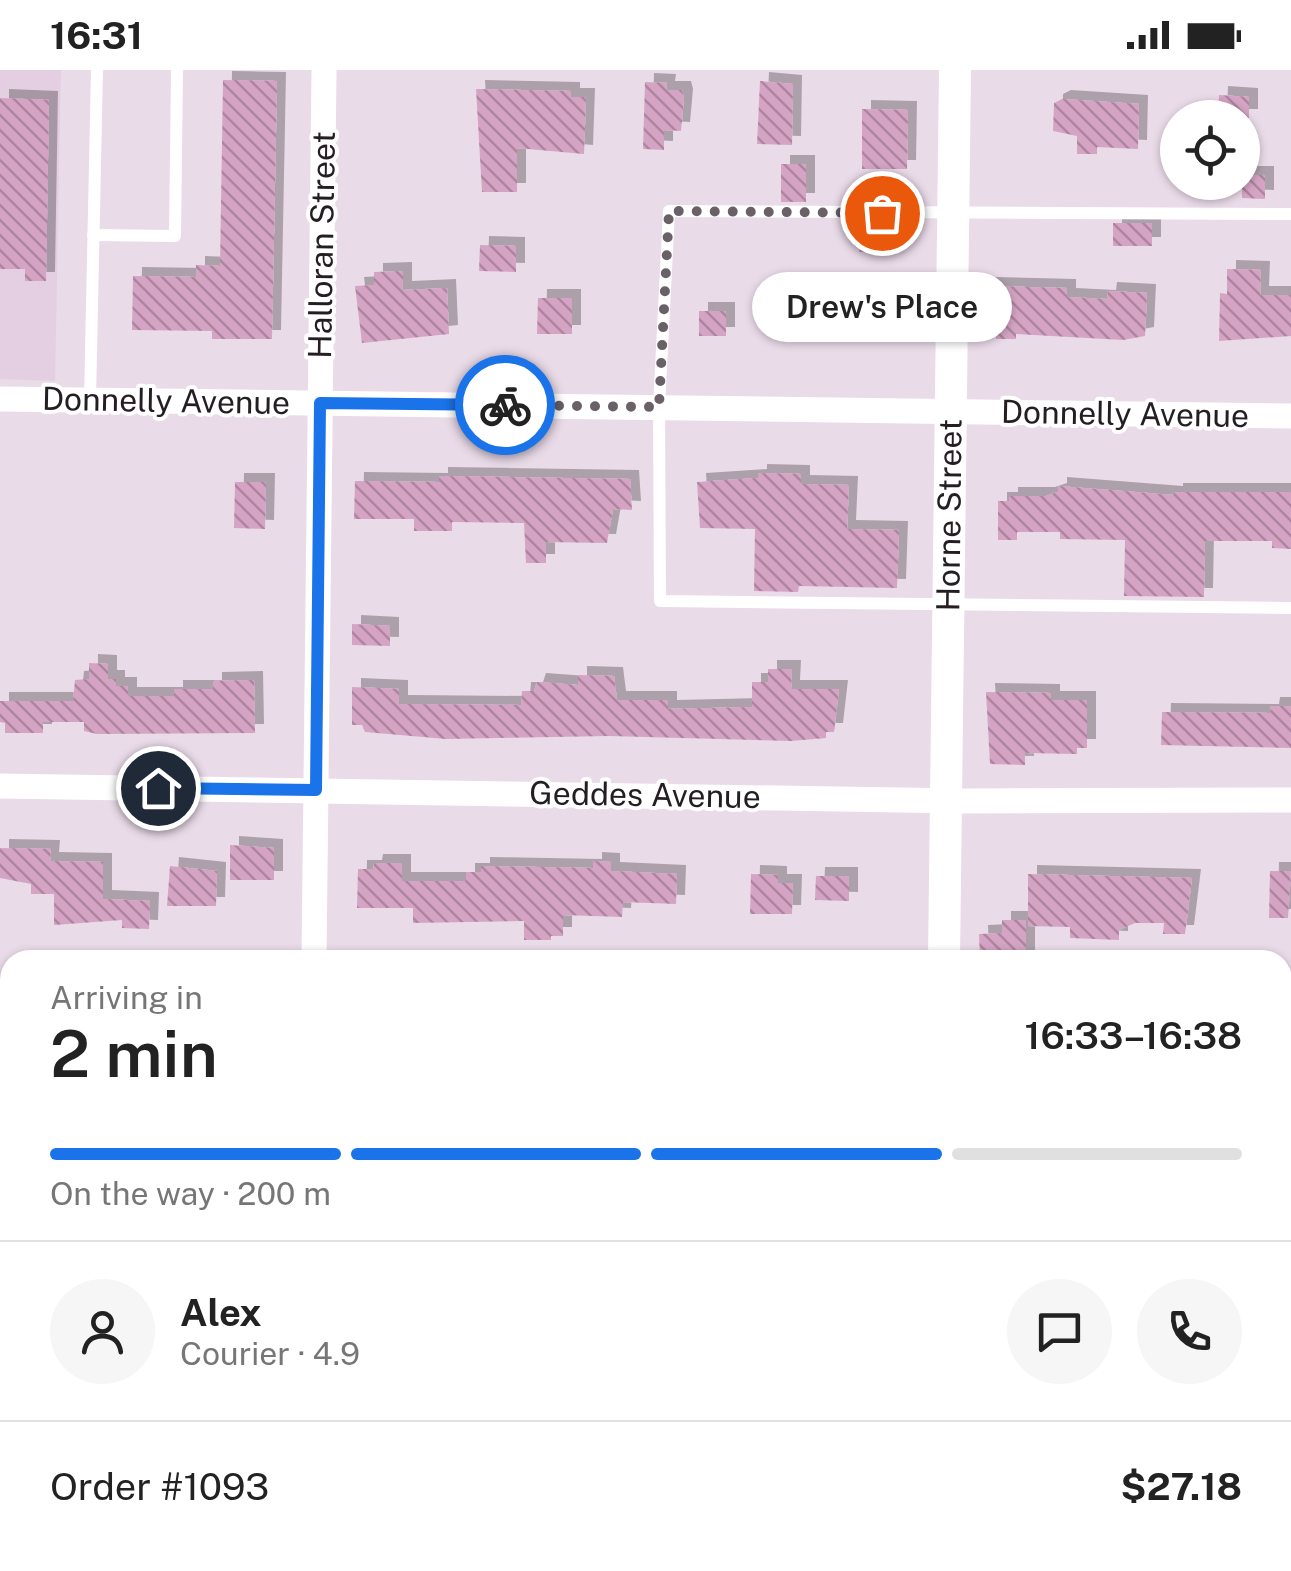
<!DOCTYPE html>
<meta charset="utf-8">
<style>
:root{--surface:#fff;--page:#f6f6f6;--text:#222;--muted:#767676;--line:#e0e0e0;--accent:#1a73e8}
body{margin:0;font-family:"Public Sans",sans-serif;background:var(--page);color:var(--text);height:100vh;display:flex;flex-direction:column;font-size:38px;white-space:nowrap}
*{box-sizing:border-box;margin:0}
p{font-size:32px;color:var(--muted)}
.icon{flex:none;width:55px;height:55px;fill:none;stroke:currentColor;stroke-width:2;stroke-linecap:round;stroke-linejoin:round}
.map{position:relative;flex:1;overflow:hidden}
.panel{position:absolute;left:0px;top:880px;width:1292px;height:622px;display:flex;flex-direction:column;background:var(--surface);border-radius:30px 30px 0 0;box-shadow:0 2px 8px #0004}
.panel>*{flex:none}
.fabs{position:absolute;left:1160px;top:30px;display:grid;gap:20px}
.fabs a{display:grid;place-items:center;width:100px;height:100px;border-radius:50%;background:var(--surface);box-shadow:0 2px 8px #0004;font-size:50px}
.pin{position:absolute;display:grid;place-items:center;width:85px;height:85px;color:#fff;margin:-42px;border:5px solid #fff;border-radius:50%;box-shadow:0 2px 10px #0007}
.courier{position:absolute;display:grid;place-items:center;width:100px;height:100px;margin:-50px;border:8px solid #1a73e8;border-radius:50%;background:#fff;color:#222;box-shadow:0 2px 12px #0007}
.bubble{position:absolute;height:70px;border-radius:35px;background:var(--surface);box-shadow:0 2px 8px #0004;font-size:32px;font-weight:600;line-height:70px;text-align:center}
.head em{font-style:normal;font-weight:600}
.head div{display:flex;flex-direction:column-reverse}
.head{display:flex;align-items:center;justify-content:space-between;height:170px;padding:0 50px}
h1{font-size:65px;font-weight:600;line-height:75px}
.bar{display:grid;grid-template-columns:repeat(4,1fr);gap:15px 10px;align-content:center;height:120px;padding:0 50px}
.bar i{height:12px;border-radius:8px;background:var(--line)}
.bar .current{background:var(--accent)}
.bar p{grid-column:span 4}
.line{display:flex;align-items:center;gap:25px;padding:0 50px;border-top:2px solid var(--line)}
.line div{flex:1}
.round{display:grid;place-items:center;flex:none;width:105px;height:105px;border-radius:52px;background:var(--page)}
.status{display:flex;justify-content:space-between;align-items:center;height:70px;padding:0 50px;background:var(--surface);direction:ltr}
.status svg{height:28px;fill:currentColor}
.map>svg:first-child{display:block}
.built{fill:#e4cee1}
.building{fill:url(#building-back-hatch);filter:url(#shadow)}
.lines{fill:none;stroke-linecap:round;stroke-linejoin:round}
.service{stroke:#fff;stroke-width:12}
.minor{stroke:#fff;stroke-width:25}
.tertiary{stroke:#fff;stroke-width:32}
.done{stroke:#696068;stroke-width:10;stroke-dasharray:0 18}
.route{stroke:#1a73e8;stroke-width:12}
.labels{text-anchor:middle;stroke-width:8;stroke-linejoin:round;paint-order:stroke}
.street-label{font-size:32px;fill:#241e23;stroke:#fff}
</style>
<div class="status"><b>16:31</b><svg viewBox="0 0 49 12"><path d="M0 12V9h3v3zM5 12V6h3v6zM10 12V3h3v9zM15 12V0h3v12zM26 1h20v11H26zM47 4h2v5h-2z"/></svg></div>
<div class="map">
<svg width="1291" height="1501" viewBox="0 0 1291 1501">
<defs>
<pattern id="building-back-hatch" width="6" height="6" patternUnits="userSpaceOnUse" patternTransform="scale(2.5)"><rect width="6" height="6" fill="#d5a4c4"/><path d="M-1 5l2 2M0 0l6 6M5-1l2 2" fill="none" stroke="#ad859f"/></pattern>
<filter id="shadow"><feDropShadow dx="9" dy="-9" stdDeviation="0" flood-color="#0004"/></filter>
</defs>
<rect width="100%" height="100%" fill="#eadbe9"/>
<path class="built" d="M 0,0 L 61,0 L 55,311 L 0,309 Z"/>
<g class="building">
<path d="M 223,10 L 277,11 L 272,269 L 212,269 L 212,261 L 132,260 L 133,206 L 196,207 L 196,195 L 220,196 Z"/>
<path d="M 760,11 L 793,14 L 792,75 L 757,74 Z"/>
<path d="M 645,12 L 667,13 L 666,20 L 682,20 L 684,28 L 681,61 L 664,60 L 664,80 L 643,79 Z"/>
<path d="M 476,19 L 571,21 L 571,27 L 586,27 L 584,84 L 517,78 L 517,122 L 482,122 Z"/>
<path d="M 1219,25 L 1249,27 L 1249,48 L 1218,48 Z"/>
<path d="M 0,28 L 49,30 L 46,211 L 25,211 L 25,199 L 0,199 Z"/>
<path d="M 1062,29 L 1139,34 L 1138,79 L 1097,77 L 1097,84 L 1077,84 L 1077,66 L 1053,61 L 1054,33 Z"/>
<path d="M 862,39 L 908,40 L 907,99 L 862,99 Z"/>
<rect x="781" y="94" width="25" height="38"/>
<path d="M 1242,105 L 1265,105 L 1265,129 L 1242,128 Z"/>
<rect x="1113" y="153" width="39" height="23"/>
<path d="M 898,154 L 898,181 L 859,182 L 859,155 Z"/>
<path d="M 480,175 L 516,176 L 516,202 L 479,201 Z"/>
<path d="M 1227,199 L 1261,200 L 1260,225 L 1291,225 L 1291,266 L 1219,271 L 1220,223 L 1227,224 Z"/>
<path d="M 403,201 L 403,220 L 447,218 L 449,264 L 362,273 L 355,216 L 374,215 L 374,202 Z"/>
<path d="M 811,211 L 858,213 L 856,250 L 865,250 L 864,271 L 812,266 Z"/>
<path d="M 987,216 L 1067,218 L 1067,227 L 1107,229 L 1108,221 L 1147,223 L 1145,266 L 1123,270 L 1016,264 L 1016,269 L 996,269 L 996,262 L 988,262 Z"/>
<path d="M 538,228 L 572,228 L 572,264 L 537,264 Z"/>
<rect x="699" y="241" width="27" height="25"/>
<path d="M 758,403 L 801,404 L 801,414 L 849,415 L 847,459 L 899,460 L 897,518 L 799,516 L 798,522 L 754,521 L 755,459 L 700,458 L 697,412 L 758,408 Z"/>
<path d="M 439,406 L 630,409 L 632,440 L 613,439 L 607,473 L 546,472 L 546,493 L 526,493 L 524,453 L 452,452 L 452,461 L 414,461 L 414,449 L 354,449 L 355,411 L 439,412 Z"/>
<path d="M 235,412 L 266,412 L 265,459 L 234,458 Z"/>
<path d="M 1058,416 L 1174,425 L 1174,422 L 1291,422 L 1291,479 L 1272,478 L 1272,471 L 1205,471 L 1204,527 L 1124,526 L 1125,470 L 1060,469 L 1060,462 L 1017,462 L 1017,470 L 998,470 L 998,431 L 1009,431 L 1009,426 L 1046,426 L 1058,422 Z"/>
<path d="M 352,554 L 390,556 L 390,576 L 352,575 Z"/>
<path d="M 89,593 L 108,594 L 108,609 L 116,609 L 116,616 L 128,616 L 128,626 L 174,626 L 174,619 L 213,619 L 213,611 L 254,610 L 255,663 L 97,664 L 84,661 L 84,652 L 43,652 L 43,663 L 5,663 L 5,653 L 0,652 L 0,631 L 73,631 L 75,610 L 89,609 Z"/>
<path d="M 768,599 L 792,599 L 791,619 L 839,619 L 834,662 L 826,662 L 826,668 L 791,671 L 609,666 L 446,669 L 365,662 L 362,655 L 352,655 L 352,617 L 399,619 L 399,634 L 521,635 L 522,621 L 534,621 L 537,612 L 578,615 L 578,605 L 614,606 L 617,630 L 668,630 L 668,639 L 752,637 L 752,612 L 768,612 Z"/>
<path d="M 986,622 L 1051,623 L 1051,630 L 1087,630 L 1087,678 L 1077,678 L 1077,684 L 1025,683 L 1025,695 L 990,694 Z"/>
<path d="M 1271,636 L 1291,636 L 1291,678 L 1161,675 L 1162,642 L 1270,643 Z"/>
<path d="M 230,775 L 274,778 L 274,810 L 230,810 Z"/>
<path d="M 0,778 L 51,779 L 50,791 L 103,792 L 103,829 L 150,831 L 149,859 L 122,858 L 122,850 L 54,855 L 54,824 L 31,824 L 31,814 L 0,808 Z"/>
<path d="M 593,791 L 611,792 L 611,801 L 677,804 L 676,834 L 623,832 L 622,847 L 563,845 L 563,866 L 551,866 L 551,870 L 524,870 L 524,851 L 413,853 L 413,838 L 357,838 L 358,799 L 373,799 L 374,793 L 402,793 L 402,811 L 466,811 L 466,802 L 481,802 L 481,796 L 593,798 Z"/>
<path d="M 170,796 L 217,801 L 216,836 L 167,836 Z"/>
<path d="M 1270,801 L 1291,801 L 1288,848 L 1269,848 Z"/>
<path d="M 751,804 L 778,805 L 778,813 L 793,813 L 792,844 L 750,844 Z"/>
<path d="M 1028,804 L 1192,808 L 1185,864 L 1163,864 L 1164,853 L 1135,853 L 1119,860 L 1119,870 L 1070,868 L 1070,857 L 1028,856 Z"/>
<path d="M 816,806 L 849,806 L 849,831 L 815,830 Z"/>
<path d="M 1002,850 L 1026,850 L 1026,890 L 980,890 L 979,864 L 1002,863 Z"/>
</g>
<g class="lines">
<g class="service">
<path d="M 1291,144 L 669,141 L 659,337 L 660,531 L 1291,538"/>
<path d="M 93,165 L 175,166 L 177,0"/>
<path d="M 90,330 L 97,0"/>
<path d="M 0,917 L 10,917"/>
<path d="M 0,1307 L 10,1307"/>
<path d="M 1282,1320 L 1291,1320"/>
<path d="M 981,1492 L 981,1501"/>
</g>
<g class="minor">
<path d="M 0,329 L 1291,346"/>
<path d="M 0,716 L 963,731 L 1291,730"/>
<path d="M 314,890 L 324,0"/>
<path d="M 0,1104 L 10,1104"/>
<path d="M 1282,1123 L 1291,1123"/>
<path d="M 308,1501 L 308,1492"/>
</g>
<g class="tertiary">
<path id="s1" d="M 944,890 L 955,0"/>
<path d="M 0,1499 L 200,1501"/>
<path d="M 938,1501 L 938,1492"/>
</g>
</g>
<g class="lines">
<path class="done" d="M 505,335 L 659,337 L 669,141 L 882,143"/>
<path class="route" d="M 158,718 L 316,720 L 320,333 L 505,335"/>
</g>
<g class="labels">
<g class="street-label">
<text transform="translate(322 175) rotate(-89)" y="11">Halloran Street</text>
<text transform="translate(166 331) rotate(1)" y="11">Donnelly Avenue</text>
<text transform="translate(1125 344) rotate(1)" y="11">Donnelly Avenue</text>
<text dy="11" stroke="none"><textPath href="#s1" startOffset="445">Horne Street</textPath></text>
<text transform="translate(645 725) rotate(1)" y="11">Geddes Avenue</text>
</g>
</g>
</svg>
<div class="fabs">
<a><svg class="icon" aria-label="locate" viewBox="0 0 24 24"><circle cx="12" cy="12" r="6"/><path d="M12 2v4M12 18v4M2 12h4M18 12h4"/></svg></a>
</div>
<div class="pin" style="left:882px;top:143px;background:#ea580c"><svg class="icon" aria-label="bag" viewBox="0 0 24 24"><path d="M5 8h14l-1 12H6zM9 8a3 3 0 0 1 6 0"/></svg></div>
<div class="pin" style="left:158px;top:718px;background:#1f2937"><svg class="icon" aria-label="home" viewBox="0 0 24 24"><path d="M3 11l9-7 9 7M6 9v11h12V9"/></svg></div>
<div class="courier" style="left:505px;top:335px"><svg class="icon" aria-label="bike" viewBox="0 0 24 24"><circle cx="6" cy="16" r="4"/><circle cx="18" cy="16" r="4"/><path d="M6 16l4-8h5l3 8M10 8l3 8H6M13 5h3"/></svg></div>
<div class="bubble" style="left:752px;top:202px;width:260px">Drew's Place</div>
<section class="panel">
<div class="head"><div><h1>2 min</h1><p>Arriving in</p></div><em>16:33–16:38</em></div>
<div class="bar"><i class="current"></i><i class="current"></i><i class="current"></i><i></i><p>On the way · 200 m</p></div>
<div class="line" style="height:180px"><a class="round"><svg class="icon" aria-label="person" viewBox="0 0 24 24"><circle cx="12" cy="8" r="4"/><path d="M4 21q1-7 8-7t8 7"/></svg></a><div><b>Alex</b><p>Courier · 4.9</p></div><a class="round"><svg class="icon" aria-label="chat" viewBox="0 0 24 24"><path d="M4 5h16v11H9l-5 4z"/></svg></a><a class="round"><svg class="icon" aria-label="phone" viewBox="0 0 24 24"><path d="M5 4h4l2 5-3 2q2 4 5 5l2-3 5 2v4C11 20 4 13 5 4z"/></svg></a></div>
<div class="line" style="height:130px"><div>Order #1093</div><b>$27.18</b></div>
</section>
</div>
